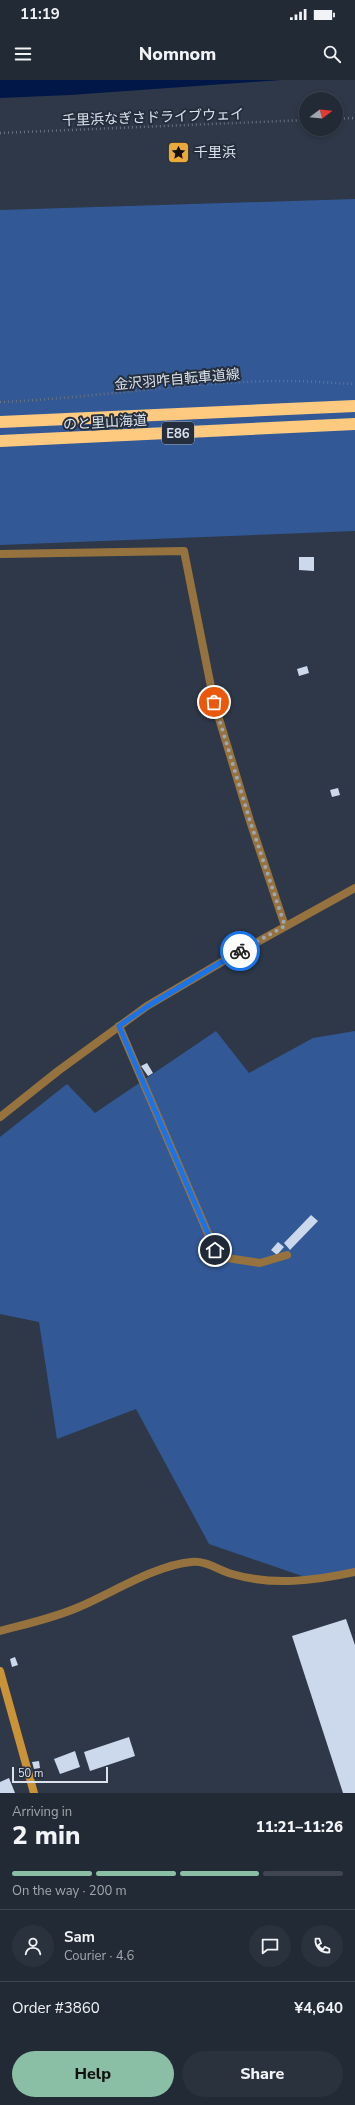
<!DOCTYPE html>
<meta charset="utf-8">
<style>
:root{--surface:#222a36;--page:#2a323e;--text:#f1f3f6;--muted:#a2a7ad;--line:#3f4651;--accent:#8abfa5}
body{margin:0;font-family:"Nunito Sans","Noto Sans JP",sans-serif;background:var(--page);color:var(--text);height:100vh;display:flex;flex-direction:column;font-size:15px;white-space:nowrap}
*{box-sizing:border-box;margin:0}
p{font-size:13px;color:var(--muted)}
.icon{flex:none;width:22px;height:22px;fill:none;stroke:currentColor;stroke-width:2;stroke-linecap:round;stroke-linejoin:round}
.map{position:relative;height:1713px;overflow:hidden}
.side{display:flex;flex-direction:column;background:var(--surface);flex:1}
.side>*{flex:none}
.needle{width:26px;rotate:74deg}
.fabs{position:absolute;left:299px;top:12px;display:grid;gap:8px}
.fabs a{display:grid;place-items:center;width:44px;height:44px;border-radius:50%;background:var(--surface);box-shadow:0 2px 6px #0003,0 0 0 1px var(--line);font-size:20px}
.scale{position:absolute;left:12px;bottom:10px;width:96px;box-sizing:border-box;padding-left:4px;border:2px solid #dbe2ec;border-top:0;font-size:11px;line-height:14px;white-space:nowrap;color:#dbe2ec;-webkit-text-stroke:3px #242e3d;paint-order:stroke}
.pin{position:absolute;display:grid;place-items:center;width:34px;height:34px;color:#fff;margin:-17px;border:2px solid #fff;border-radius:50%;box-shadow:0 1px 4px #0007}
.courier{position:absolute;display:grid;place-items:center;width:40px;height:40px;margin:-20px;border:3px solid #1a73e8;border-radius:50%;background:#fff;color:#222;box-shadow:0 1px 5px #0007}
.overview em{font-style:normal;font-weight:800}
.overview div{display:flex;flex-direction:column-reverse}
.overview{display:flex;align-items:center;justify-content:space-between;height:68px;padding:0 12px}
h1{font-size:26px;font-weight:800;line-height:30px}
.bar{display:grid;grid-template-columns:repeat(4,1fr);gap:6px 4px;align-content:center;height:48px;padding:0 12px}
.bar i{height:5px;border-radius:3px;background:var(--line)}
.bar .active{background:var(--accent)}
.bar p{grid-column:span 4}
.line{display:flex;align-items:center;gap:10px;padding:0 12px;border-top:1px solid var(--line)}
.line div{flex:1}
.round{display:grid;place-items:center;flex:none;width:42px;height:42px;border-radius:21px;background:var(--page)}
.action{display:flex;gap:8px;margin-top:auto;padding:8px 12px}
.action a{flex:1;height:46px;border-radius:24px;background:var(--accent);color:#111;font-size:16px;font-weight:800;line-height:46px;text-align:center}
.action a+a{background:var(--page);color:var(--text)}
.status{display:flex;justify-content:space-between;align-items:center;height:28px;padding:0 20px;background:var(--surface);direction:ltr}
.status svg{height:11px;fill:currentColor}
header{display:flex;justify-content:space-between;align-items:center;height:52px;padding:0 12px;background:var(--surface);font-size:18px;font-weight:800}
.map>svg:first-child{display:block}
.green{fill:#325896}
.water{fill:#001748}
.building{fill:#ccd8ec}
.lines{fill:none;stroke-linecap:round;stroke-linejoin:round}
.path{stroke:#697280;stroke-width:2.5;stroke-dasharray:1 3;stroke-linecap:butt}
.street{stroke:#96733e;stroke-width:8}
.secondary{stroke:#ca9337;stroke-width:8}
.highway{stroke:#feca7f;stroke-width:12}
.done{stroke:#9ea6b3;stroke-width:4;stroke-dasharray:0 7.2}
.route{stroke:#1a73e8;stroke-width:5}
.labels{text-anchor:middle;stroke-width:4;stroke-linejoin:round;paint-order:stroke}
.shield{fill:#242e3d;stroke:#a4acb8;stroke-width:1}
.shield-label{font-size:13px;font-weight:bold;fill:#dbe2ec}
.street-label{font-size:14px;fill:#dbe2ec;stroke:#242e3d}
.poi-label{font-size:14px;fill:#dbe2ec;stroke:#242e3d;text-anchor:start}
</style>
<div class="status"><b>11:19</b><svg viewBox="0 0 49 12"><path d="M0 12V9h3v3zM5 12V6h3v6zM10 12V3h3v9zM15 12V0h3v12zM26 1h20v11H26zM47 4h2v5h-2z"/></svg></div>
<header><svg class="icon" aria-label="menu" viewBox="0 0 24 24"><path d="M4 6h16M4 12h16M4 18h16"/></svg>Nomnom<svg class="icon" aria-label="search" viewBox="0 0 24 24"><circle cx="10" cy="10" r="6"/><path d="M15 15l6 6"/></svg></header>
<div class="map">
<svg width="355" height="1713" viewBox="0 0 355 1713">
<rect width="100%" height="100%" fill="#2e3848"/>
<g class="green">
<path d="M 355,119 L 355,451 L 0,465 L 0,130 Z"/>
<path d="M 216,951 L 249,993 L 313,958 L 355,951 L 355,1490 L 308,1498 L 209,1464 L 136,1329 L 57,1359 L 39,1242 L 0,1234 L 0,1057 L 67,1004 L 95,1033 Z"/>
</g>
<path class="water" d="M 0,0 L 281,0 L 70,15 L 0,18 Z"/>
<g class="building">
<path d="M 299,477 L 314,477 L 314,491 L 299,490 Z"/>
<path d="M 307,586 L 309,593 L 299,596 L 297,589 Z"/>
<path d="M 338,708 L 340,715 L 332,717 L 330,710 Z"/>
<path d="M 147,983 L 153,993 L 148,996 L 141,986 Z"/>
<path d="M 311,1135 L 318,1141 L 290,1170 L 284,1163 Z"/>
<path d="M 278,1162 L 284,1167 L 277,1175 L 271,1170 Z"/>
<path d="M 346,1539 L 355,1565 L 355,1713 L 343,1713 L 292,1556 Z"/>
<path d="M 15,1577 L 18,1585 L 12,1587 L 10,1579 Z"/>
<path d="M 129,1657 L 135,1676 L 90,1691 L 84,1672 Z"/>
<path d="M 75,1671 L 80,1687 L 60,1694 L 54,1679 Z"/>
<path d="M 39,1681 L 40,1688 L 34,1689 L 32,1682 Z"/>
<path d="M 9,1698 L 15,1713 L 0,1713 L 0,1702 Z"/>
</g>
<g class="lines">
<g class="path">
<path d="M 336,39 L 355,38"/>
<path d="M 0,53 L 306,40"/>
<path d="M 0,322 C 96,318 192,301 288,301 C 310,301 333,303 355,304"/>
</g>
<g class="street">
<path d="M 0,474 L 184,471 L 214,622 L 250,741 L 285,846"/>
<path d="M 119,946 L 215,1170 L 227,1178 L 260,1183 L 287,1175"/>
<path d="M 0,1037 L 58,991 L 147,926 L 232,876 L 355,808"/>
<path d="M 0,1551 C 26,1544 54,1538 79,1527 C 112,1513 156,1485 191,1482 C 206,1480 218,1490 232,1494 C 273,1506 314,1501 355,1492"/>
</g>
<path class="secondary" d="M 0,1591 L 34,1713"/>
<g class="highway">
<path d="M 0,342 L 355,326"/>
<path d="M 0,361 L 355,344"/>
</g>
</g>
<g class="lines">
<path class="done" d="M 214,622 L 250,741 L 285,846 L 240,871"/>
<path class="route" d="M 215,1170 L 119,946 L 148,926 L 240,871"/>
</g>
<defs>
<symbol id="sight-square" viewBox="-11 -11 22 22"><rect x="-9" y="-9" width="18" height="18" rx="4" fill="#eba93a" stroke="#242e3d"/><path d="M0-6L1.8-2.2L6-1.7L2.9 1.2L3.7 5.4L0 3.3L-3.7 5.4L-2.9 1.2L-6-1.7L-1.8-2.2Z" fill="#111"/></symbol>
</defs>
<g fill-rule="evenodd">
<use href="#sight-square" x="166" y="60" width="25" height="25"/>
</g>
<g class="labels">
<rect class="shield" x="162" y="342" width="32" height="22" rx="3"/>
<g class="shield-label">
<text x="178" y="358">E86</text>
</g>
<g class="street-label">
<text transform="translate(153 37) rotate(-2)" y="5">千里浜なぎさドライブウェイ</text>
<text transform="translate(177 299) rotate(-5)" y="5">金沢羽咋自転車道線</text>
<text transform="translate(105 342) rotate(-3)" y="5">のと里山海道</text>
</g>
<g class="poi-label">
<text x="194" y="77">千里浜</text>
</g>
</g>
</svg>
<div class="fabs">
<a><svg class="needle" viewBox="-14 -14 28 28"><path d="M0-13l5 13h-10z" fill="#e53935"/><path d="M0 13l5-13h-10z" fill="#a2a7ad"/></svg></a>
</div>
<div class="scale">50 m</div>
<div class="pin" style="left:214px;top:622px;background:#ea580c"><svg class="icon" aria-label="bag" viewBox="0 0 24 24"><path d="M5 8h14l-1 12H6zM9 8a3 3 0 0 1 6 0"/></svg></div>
<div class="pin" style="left:215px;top:1170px;background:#1f2937"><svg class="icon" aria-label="home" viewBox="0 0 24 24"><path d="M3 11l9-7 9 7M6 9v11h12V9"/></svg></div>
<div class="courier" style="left:240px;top:871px"><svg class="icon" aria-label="bike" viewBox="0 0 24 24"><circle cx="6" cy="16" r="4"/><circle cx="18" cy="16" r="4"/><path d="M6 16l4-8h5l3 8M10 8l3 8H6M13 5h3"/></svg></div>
</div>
<section class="side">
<div class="overview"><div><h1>2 min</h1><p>Arriving in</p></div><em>11:21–11:26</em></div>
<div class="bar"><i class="active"></i><i class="active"></i><i class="active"></i><i></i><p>On the way · 200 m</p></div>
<div class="line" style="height:72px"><a class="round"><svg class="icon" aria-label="person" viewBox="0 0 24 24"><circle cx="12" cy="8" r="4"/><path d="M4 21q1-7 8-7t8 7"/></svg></a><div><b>Sam</b><p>Courier · 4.6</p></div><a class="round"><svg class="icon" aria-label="chat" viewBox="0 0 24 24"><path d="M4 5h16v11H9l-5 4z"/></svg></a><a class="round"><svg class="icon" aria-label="phone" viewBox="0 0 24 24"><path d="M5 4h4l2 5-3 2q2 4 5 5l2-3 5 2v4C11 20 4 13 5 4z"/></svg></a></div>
<div class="line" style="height:52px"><div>Order #3860</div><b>¥4,640</b></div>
<div class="action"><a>Help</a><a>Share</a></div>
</section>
